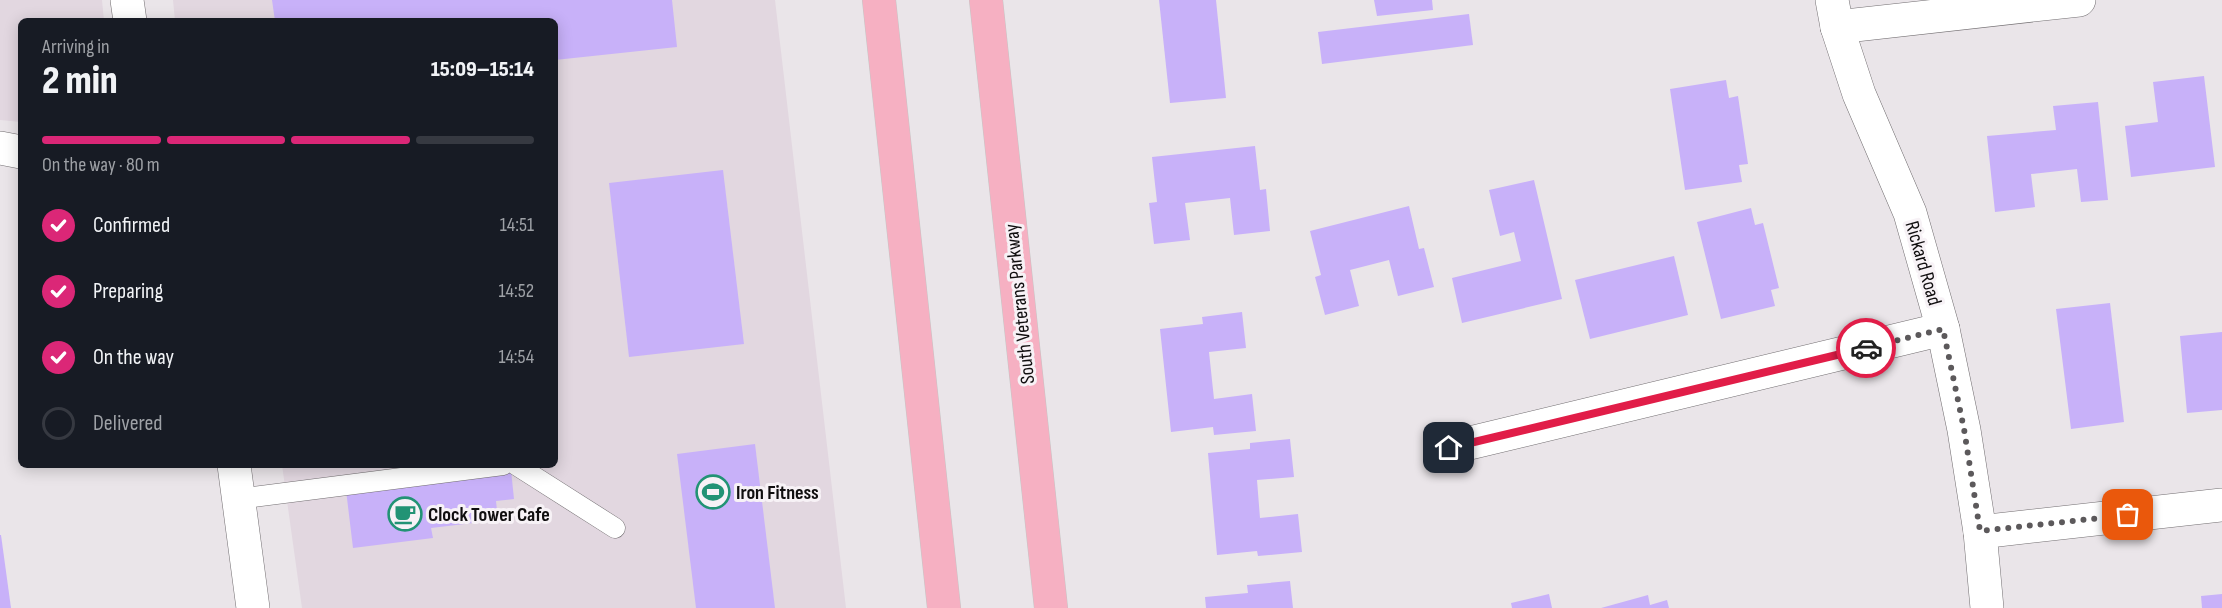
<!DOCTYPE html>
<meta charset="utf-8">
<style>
:root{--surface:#171b24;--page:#20242c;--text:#f1f3f6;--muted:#9ea1a6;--line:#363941;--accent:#db2777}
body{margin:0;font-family:"Sofia Sans Condensed",sans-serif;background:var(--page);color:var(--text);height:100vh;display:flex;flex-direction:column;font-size:22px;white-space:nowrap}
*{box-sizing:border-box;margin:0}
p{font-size:20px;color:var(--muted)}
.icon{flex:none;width:33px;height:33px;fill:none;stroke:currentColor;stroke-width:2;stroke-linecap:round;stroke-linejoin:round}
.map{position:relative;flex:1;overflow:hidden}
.sheet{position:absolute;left:18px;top:18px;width:540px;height:450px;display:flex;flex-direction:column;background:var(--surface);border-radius:9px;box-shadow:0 3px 15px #0003}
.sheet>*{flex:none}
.pin{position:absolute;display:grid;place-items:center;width:51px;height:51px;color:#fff;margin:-26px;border-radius:12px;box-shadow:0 3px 9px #0006}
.courier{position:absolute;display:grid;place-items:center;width:60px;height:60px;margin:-30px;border:4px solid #e11d48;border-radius:50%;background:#fff;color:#222;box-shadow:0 2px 8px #0007}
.overview em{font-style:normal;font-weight:800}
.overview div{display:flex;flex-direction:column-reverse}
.overview{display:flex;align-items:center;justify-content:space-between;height:102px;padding:0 24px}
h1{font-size:39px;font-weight:800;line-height:45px}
.bar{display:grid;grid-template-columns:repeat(4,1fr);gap:9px 6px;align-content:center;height:72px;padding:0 24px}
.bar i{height:8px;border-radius:4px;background:var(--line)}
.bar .active{background:var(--accent)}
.bar p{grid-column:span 4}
ol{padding:0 24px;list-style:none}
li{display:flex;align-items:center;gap:18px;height:66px}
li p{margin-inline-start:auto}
li .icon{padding:6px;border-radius:50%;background:var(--accent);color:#fff;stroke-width:4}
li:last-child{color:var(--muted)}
li i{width:33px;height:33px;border:3px solid var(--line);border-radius:50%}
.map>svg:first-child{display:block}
.built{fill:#e2d7e0}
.building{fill:#c8b1f9}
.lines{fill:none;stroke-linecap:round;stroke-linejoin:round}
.service-casing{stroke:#726e71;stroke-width:21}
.minor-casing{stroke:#726e71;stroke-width:34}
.trunk-casing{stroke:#c6c5c5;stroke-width:34}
.service{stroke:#fff;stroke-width:20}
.minor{stroke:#fff;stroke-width:33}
.trunk{stroke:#f6b0c2;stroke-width:33}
.done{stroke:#5c595b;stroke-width:6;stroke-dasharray:0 10.8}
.route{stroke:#e11d48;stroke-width:8}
.labels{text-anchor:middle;stroke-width:6;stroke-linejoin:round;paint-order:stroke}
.street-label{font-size:20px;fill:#100e0f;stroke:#f7f2f6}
.poi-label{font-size:20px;font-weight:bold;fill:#100e0f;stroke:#f7f2f6;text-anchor:start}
</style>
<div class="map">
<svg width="2222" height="608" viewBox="0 0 2222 608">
<rect width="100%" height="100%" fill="#eae5e9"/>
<g class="built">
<path d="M 0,0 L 102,0 L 104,21 L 21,21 L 21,122 L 0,120 Z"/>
<path d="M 173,0 L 775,0 L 846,608 L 302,608 L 282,465 L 555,465 L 555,21 L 175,21 Z"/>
</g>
<g class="building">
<path d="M 272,0 L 672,0 L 677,47 L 555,60 L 555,21 L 275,21 Z"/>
<path d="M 1159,0 L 1216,0 L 1226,98 L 1170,103 Z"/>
<path d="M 1374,0 L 1432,0 L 1433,10 L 1377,16 Z"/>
<path d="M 1469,14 L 1473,45 L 1322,64 L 1318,32 Z"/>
<path d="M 2204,76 L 2215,167 L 2131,177 L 2125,126 L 2158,122 L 2153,82 Z"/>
<path d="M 1726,80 L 1729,98 L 1738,96 L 1748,164 L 1739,165 L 1742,182 L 1685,190 L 1670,89 Z"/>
<path d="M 2098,102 L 2108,200 L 2081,202 L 2077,169 L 2031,174 L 2035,207 L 1995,212 L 1987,136 L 2056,130 L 2053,106 Z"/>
<path d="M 1255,146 L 1260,190 L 1266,189 L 1270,231 L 1234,235 L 1230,198 L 1185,203 L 1190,240 L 1154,244 L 1149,203 L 1157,202 L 1152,157 Z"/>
<path d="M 723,170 L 744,344 L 629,357 L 609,183 Z"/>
<path d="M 1534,180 L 1562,299 L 1462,323 L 1452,278 L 1521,261 L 1514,232 L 1500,236 L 1489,190 Z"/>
<path d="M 1409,206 L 1419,249 L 1424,248 L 1434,287 L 1398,296 L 1389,260 L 1350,270 L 1359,306 L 1325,315 L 1315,277 L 1321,275 L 1310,231 Z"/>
<path d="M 1751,208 L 1755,225 L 1763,223 L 1779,288 L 1771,290 L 1775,306 L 1721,319 L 1697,222 Z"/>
<path d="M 1674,256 L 1688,315 L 1590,339 L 1575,280 Z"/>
<path d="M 2110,303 L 2124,422 L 2071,429 L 2056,309 Z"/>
<path d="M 1242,312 L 1246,348 L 1209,352 L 1214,399 L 1252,394 L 1256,431 L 1214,435 L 1213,427 L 1171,432 L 1160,329 L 1203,324 L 1202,317 Z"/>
<path d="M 2222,332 L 2222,410 L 2187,413 L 2180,336 Z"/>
<path d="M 1290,439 L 1294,477 L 1257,480 L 1260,518 L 1298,514 L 1302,552 L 1258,556 L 1257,551 L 1217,555 L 1208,453 L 1250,449 L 1250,443 Z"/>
<path d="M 755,444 L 775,608 L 696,608 L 677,454 Z"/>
<path d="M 511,470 L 514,499 L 496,501 L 498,520 L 431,528 L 433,538 L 353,548 L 346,490 Z"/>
<path d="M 0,535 L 1,535 L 11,608 L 0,608 Z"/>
<path d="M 1290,581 L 1293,608 L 1206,608 L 1205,597 L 1248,593 L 1247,585 Z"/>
<path d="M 1549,594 L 1552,608 L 1512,608 L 1511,603 Z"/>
<path d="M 2222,594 L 2222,608 L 2202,608 L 2201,596 Z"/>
<path d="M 1648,595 L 1650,605 L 1667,600 L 1669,608 L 1601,608 Z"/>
</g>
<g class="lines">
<defs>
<g id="service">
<path d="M 516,465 L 615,528"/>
<path d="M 238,499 L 503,465"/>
</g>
<g id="minor">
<path d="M 127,0 L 130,21"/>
<path d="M 1832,0 L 1837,27 L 1859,94 L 1910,213 L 1943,329 L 1964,430 L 1980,532 L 1987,608"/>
<path d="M 1837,27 L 2079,0"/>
<path d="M 0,148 L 21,152"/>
<path d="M 1449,448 L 1943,329"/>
<path d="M 234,465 L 253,608"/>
<path d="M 1980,532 L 2222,505"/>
</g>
<g id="trunk">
<path d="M 879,0 L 944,608"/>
<path d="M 986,0 L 1051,608"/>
</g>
</defs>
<use href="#service" class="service-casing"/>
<use href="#minor" class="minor-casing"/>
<use href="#trunk" class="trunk-casing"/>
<use href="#service" class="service"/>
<use href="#minor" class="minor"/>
<use href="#trunk" class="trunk"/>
</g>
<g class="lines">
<path class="done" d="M 1866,348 L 1943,329 L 1964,429 L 1980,531 L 2128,515"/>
<path class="route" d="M 1449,448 L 1866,348"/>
</g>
<defs>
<symbol id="stadium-ring" viewBox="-11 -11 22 22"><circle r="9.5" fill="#f7f2f6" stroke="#229375" stroke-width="1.5"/><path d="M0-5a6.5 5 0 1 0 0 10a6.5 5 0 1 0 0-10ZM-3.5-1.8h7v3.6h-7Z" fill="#229375"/></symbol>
<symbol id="cafe-ring" viewBox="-11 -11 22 22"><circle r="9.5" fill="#f7f2f6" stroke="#229375" stroke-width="1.5"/><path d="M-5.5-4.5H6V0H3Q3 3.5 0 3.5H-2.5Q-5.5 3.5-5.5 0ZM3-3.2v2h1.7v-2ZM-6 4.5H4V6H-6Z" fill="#229375"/></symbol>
</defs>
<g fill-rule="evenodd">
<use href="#stadium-ring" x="694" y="473" width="38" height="38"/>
<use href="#cafe-ring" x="386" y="495" width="38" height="38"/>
</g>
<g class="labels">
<g class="street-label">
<text transform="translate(1924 263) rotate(74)" y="7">Rickard Road</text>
<text transform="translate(1019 304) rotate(-96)" y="7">South Veterans Parkway</text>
</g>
<g class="poi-label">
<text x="736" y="499">Iron Fitness</text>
<text x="428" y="521">Clock Tower Cafe</text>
</g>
</g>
</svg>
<div class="pin" style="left:2128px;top:515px;background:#ea580c"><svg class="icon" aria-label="bag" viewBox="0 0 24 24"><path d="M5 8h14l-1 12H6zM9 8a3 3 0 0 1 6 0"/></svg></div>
<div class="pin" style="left:1449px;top:448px;background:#1f2937"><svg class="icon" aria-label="home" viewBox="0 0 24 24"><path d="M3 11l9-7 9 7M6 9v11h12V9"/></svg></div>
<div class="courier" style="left:1866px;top:348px"><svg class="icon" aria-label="car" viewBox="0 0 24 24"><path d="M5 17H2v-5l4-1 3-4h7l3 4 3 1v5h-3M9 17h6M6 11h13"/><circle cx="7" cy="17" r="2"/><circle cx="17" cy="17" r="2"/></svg></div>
<section class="sheet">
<div class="overview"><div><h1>2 min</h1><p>Arriving in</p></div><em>15:09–15:14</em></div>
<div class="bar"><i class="active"></i><i class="active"></i><i class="active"></i><i></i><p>On the way · 80 m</p></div>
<ol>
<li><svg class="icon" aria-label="check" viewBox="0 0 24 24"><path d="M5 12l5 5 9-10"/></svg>Confirmed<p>14:51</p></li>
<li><svg class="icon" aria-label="check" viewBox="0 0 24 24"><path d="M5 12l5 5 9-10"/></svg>Preparing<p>14:52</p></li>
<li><svg class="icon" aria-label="check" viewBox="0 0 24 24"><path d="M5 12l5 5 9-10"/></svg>On the way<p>14:54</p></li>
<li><i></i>Delivered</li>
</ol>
</section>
</div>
